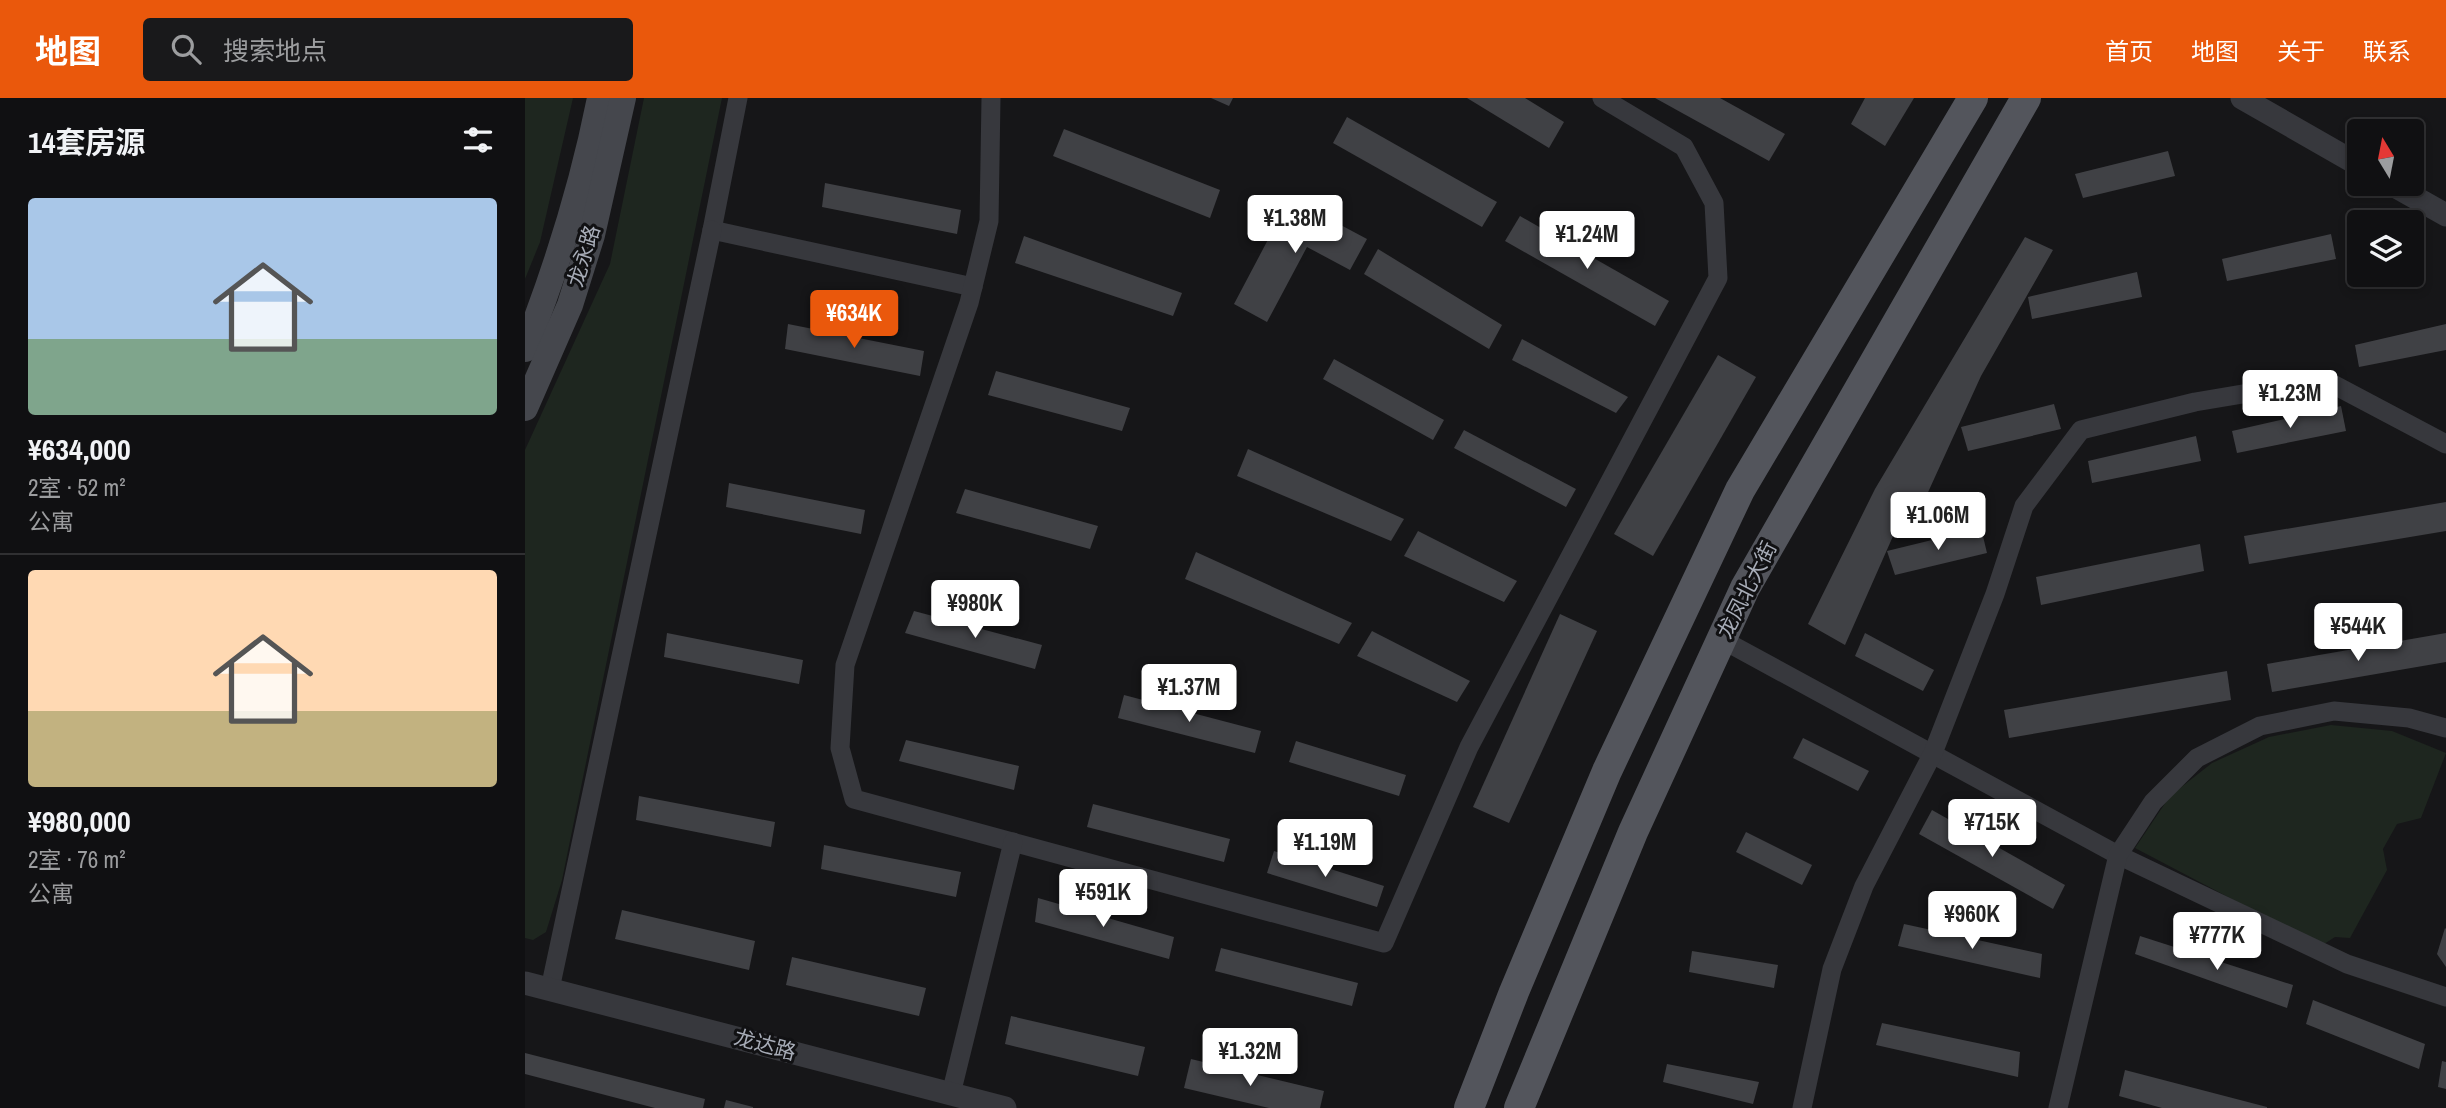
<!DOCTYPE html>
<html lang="zh">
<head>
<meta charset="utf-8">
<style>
  :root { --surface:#101012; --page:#19191b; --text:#f1f3f6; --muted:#9c9d9f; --line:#303032; --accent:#ea580c }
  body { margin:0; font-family:"Archivo Narrow","Noto Sans SC",sans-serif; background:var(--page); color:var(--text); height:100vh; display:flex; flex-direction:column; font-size:26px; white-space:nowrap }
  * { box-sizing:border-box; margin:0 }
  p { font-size:23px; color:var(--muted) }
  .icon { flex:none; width:38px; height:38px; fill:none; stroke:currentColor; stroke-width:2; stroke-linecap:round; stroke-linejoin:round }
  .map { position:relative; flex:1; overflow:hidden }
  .side { display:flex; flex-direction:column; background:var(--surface); width:525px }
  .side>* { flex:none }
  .needle { width:46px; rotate:350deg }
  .controls { position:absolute; left:1822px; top:21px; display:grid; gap:14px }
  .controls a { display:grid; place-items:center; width:77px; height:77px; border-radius:7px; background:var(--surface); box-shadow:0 4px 10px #0003,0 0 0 2px var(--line); font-size:35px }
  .price { position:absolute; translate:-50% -60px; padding:0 16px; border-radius:7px; background:#fff; color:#222; font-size:23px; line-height:46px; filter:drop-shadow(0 2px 4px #0008) }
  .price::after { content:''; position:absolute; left:50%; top:42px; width:21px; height:16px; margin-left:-10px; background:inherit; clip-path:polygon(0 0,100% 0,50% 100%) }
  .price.selected { background:var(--accent); color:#fff }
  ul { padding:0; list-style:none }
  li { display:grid; align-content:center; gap:14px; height:371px; padding:0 28px }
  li+li { border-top:2px solid var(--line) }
  li span { display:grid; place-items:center; height:217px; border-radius:7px; color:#555 }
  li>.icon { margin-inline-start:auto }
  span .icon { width:126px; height:126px; fill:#fffc; stroke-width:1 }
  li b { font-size:30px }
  h2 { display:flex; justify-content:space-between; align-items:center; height:84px; padding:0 28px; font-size:30px }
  header { display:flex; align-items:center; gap:42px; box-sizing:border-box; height:98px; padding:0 35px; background:var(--accent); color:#fff }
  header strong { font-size:33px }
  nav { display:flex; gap:38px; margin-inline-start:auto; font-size:24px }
  .search { width:490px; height:63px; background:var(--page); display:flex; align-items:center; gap:18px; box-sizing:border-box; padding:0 24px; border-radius:7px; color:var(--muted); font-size:26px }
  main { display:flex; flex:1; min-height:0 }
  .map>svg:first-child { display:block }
</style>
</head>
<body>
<header>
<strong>地图</strong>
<div class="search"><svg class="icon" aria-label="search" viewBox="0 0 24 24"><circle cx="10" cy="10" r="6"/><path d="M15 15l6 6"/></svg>搜索地点</div>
<nav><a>首页</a><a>地图</a><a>关于</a><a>联系</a></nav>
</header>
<main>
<section class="side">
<h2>14套房源<svg class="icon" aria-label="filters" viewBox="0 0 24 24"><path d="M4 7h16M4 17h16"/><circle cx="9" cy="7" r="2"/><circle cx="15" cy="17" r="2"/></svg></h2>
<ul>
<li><span style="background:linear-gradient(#a9c7e8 65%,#7fa58c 0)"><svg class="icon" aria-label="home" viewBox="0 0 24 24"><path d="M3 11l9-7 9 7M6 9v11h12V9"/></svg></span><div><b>¥634,000</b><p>2室 · 52 m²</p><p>公寓</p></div></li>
<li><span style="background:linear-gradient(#ffd9b3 65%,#c2b280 0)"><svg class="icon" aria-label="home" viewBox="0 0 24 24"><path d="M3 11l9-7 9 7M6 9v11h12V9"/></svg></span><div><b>¥980,000</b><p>2室 · 76 m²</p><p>公寓</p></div></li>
</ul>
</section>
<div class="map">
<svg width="1921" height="1010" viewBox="0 0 1921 1010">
  <rect width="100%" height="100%" fill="#161618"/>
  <g fill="#1e261f">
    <polygon points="0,0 48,0 15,144 0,181"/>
    <polygon points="119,0 197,0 37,782 21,834 8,842 0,840 0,352 85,166"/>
    <polygon points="1806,627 1867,633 1921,655 1896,720 1872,726 1858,751 1862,772 1825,840 1810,839 1796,848 1610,750 1645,698 1687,665 1744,639"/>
  </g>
  <g fill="#404145">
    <polygon points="686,0 708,0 704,8"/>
    <polygon points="942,0 1000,0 1039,24 1024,50"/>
    <polygon points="1130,0 1195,0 1260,36 1244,63"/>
    <polygon points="1340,0 1389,0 1360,48 1326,26"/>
    <polygon points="822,19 972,104 957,129 808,45"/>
    <polygon points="539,31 695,92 685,120 528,58"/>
    <polygon points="1643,53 1650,78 1558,100 1550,76"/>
    <polygon points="300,85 436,112 432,136 297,109"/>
    <polygon points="765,100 842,141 825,172 782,149 742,224 709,206"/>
    <polygon points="995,118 1144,203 1130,228 980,143"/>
    <polygon points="1806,136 1811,161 1702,183 1697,161"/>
    <polygon points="499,138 657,195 648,218 490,165"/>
    <polygon points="1500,139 1528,152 1456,278 1389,425 1376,420 1320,547 1283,526 1350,391"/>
    <polygon points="853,151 977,227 964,251 839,176"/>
    <polygon points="1612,174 1617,199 1507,221 1503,199"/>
    <polygon points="263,226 399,253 395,278 260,251"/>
    <polygon points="1921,226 1921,252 1834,269 1830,247"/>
    <polygon points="997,241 1103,299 1091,315 987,262"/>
    <polygon points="1193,257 1231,279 1128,458 1089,436"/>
    <polygon points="809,261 919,322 908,342 798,281"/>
    <polygon points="471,273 605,310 597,333 463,297"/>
    <polygon points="1529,306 1536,331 1443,353 1436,329"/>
    <polygon points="1816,308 1821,333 1712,355 1707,333"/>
    <polygon points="939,332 1051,391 1041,409 929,350"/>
    <polygon points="1671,338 1676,363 1567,385 1563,363"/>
    <polygon points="723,351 879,421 866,443 712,378"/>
    <polygon points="204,385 340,412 336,436 201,409"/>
    <polygon points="440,391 573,428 565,451 431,415"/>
    <polygon points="1921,404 1921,433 1724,466 1719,438"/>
    <polygon points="1456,430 1462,455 1370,477 1362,453"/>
    <polygon points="893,433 992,483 979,504 879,458"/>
    <polygon points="1675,446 1679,473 1516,507 1511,479"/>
    <polygon points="671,454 827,525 814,546 660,481"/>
    <polygon points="389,513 517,547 510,571 380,535"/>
    <polygon points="1035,516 1072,533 984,725 948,709"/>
    <polygon points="847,533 945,583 932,604 832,558"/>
    <polygon points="142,535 278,562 274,586 139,559"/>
    <polygon points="1340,535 1409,572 1398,593 1330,558"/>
    <polygon points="1921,535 1921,564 1747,594 1742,566"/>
    <polygon points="1702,573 1706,602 1484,640 1479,612"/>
    <polygon points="599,597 736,633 730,655 593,620"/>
    <polygon points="1278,640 1344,673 1333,693 1268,660"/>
    <polygon points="381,642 494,668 489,692 374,663"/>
    <polygon points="771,643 881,677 874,698 764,664"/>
    <polygon points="114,698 250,724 246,749 111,722"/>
    <polygon points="568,706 705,741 699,764 562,729"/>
    <polygon points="1407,712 1540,787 1528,811 1394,736"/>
    <polygon points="1221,734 1287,767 1277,787 1211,754"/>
    <polygon points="299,747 436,774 431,799 296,771"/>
    <polygon points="749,753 859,788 852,809 742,775"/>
    <polygon points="513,800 649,839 644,861 510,824"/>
    <polygon points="97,812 230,843 224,872 90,841"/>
    <polygon points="1379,826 1517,856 1515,880 1373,848"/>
    <polygon points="1920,830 1921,831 1921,869 1912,856"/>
    <polygon points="1615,838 1768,887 1762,910 1610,856"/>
    <polygon points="696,850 833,885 827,908 690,873"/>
    <polygon points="1167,853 1253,867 1249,890 1164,874"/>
    <polygon points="267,859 401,890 394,918 261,887"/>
    <polygon points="1788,902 1900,946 1894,971 1781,926"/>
    <polygon points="486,918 620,949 613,978 480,946"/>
    <polygon points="1357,925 1495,954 1493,979 1351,947"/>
    <polygon points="0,955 180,1001 178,1010 130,1010 0,976"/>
    <polygon points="666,961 799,993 795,1010 744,1010 659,990"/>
    <polygon points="1917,963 1921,964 1921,991 1913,989"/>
    <polygon points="1142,966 1234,984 1228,1006 1138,984"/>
    <polygon points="1600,972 1742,1009 1742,1010 1637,1010 1594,998"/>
    <polygon points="201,1002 228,1009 228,1010 199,1010"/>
  </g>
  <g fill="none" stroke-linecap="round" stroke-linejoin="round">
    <g stroke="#37383d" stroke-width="19">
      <polyline points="213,0 187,132 448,189"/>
      <polyline points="466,0 464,123 444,205 320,567 315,650 329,701 859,845 944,649 1193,180 1189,105 1159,49 1077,0"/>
      <polyline points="1196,541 1593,757 1822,866 1921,899"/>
      <polyline points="25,891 187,132"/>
      <polyline points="426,996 488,744"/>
      <polyline points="1277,1010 1307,871 1339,788 1408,655 1470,496 1499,408 1556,332 1670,304 1800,282 1921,346"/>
      <polyline points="1533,1010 1593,757 1628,704 1672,660 1735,628 1809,613 1884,620 1921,630"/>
    </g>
    <g stroke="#37383d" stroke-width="23">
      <polyline points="1717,0 1834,67"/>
      <polyline points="1866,86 1921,117"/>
      <polyline points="0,885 480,1010"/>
    </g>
    <g stroke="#45474d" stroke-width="26">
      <path d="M0,251C32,169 58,86 75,0"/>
      <polyline points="0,310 45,207 67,137 98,0"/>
    </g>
    <g stroke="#53555c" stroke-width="30">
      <polyline points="944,1010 989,894 1082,673 1215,392 1448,0"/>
      <polyline points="994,1010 1108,734 1220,490 1501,0"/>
    </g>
  </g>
  <g text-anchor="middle" stroke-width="6" stroke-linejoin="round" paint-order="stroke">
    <g font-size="21" fill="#a8adb8" stroke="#111113">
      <text transform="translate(59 158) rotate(-73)" y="7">龙永路</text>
      <text transform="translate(1222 492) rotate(-63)" y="7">龙凤北大街</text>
      <text transform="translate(240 947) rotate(15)" y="7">龙达路</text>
    </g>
  </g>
</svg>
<div class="controls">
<a><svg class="needle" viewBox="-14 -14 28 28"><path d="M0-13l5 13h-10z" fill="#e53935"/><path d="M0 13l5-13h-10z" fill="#9c9d9f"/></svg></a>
<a><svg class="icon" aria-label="layers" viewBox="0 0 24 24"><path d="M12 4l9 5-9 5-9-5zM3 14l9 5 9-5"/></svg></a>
</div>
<b class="price" style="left:770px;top:157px">¥1.38M</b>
<b class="price" style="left:1062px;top:173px">¥1.24M</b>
<b class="price selected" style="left:329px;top:252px">¥634K</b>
<b class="price" style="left:1765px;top:332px">¥1.23M</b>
<b class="price" style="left:1413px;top:454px">¥1.06M</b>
<b class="price" style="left:450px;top:542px">¥980K</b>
<b class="price" style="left:1833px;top:565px">¥544K</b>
<b class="price" style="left:664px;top:626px">¥1.37M</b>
<b class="price" style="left:1467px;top:761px">¥715K</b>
<b class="price" style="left:800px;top:781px">¥1.19M</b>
<b class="price" style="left:578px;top:831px">¥591K</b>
<b class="price" style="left:1447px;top:853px">¥960K</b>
<b class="price" style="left:1692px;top:874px">¥777K</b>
<b class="price" style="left:725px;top:990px">¥1.32M</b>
</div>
</main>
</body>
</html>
